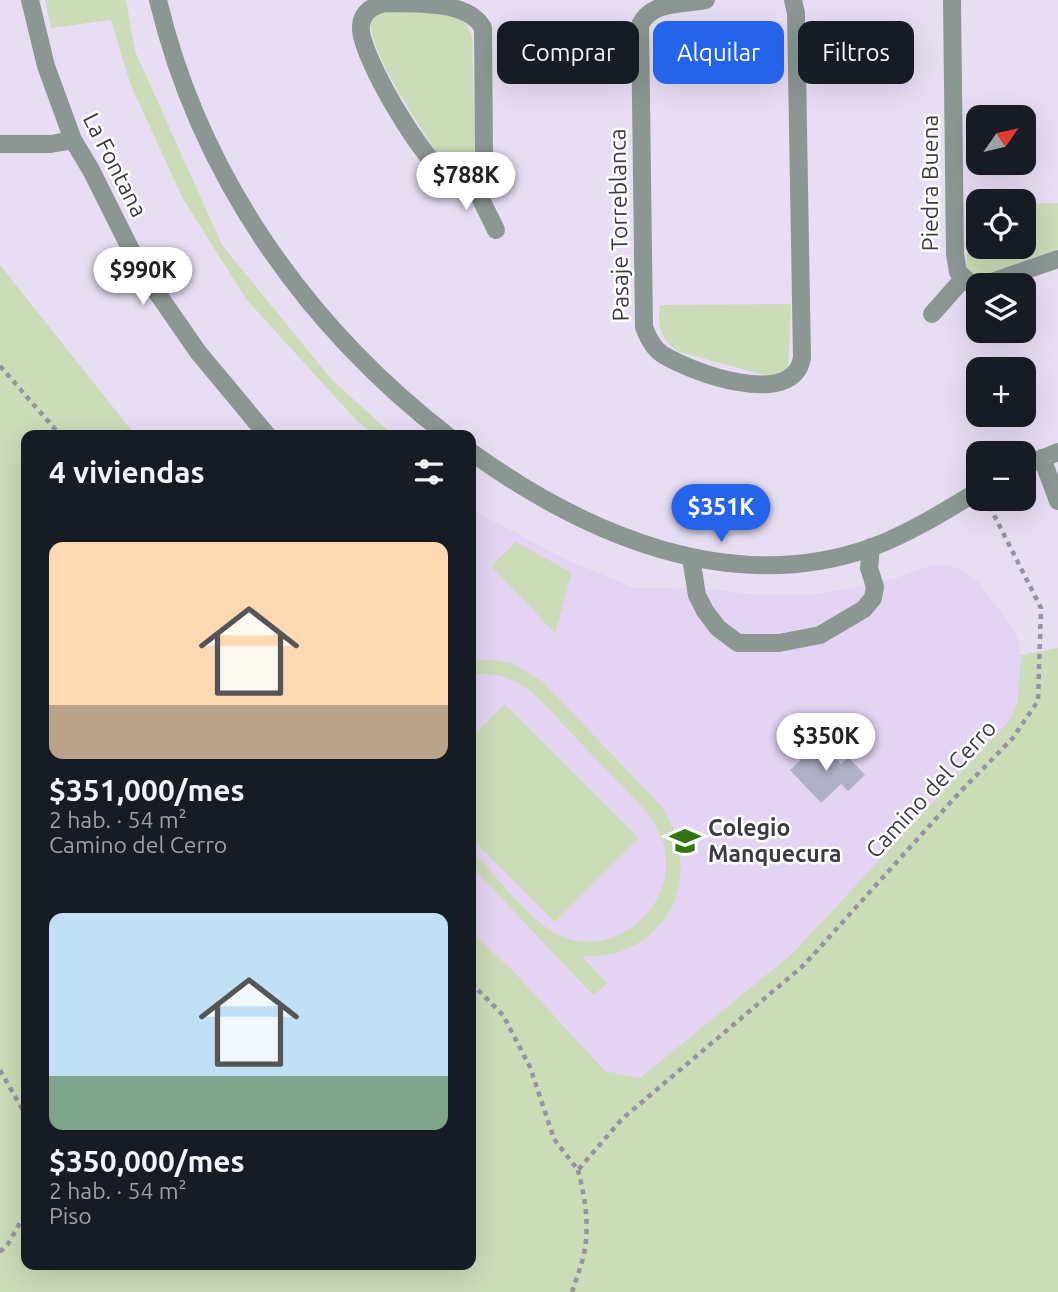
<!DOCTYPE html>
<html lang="es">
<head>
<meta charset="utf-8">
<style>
  :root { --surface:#171b24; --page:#20242c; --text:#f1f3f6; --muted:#9ea1a6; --accent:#2563eb }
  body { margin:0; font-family:Ubuntu,sans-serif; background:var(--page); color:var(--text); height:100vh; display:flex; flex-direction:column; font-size:26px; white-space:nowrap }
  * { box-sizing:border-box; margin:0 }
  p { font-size:23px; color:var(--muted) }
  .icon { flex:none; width:38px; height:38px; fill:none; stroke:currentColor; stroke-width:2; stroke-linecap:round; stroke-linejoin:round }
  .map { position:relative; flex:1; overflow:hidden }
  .panel { position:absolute; left:21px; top:430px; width:455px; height:840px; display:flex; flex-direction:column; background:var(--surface); border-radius:14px; box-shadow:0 7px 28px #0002 }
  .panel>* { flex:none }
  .banner { position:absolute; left:497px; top:21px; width:455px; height:63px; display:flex; gap:14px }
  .needle { width:46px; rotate:56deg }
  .controls { position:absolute; left:966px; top:105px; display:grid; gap:14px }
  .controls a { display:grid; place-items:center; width:70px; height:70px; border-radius:14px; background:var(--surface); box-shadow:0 7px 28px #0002; font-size:35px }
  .price { position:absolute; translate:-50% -60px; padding:0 16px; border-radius:24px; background:#fff; color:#222; font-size:23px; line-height:46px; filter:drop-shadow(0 2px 4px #0008) }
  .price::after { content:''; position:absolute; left:50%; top:42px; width:21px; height:16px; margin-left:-10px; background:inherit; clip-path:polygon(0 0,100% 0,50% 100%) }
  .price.current { background:var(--accent); color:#fff }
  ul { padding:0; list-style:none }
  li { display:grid; align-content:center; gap:14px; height:371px; padding:0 28px }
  li span { display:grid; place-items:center; height:217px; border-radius:14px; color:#555 }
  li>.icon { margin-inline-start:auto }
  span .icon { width:126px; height:126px; fill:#fffc; stroke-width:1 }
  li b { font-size:30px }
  h2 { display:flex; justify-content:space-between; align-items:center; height:84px; padding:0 28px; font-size:30px }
  .chip { padding:0 24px; border-radius:14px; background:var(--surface); box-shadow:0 7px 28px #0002; font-size:24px; line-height:63px }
  .chip.current { background:var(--accent); color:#fff }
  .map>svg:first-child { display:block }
</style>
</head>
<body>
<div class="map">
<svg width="1058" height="1292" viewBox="0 0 1058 1292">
  <rect width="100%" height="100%" fill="#e8def4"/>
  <polygon fill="#e2d4f2" points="471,509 567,560 635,588 712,589 749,594 819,594 893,579 933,565 948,565 963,570 979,583 1012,627 1019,642 1021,655 1020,689 1014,714 1006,726 792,954 640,1078 605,1071 512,970 471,932"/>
  <g fill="#ccdbb8">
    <polygon points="45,0 126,0 135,51 222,245 332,380 394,436 376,436 357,421 246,299 182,197 130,83 111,20 51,28"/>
    <path d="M388,10L458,16L468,27L472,37L475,146C470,176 457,174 438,156C417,119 372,60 370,19L376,14Z"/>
    <polygon points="1058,203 1058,249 976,278 969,274 967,266 966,206 978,205 978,247 1024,247 1024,204"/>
    <polygon points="0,265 136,436 26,436 26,1265 471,1265 471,932 512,970 605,1071 640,1078 792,954 1010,720 1018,700 1021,655 1058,648 1058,1292 0,1292"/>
    <path d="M791,304L788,371L771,377L679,352C660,339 657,327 660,305Z"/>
    <polygon points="516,542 572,573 555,633 491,566"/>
    <path d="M471,660H493L511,663L542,681L661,806C697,859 684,929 619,952C607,956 595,956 582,956L607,984L593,995L471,866V849C493,873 527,917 553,932C612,966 682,905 663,842C660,832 654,822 648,814C625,787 599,763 575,737C558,720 542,698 522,685C507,676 488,672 471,675Z"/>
    <polygon points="505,704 639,838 555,922 471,838 471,738"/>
  </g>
  <polygon fill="#b0b0c7" points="820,742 841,764 848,757 865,775 848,791 841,784 821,803 790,770"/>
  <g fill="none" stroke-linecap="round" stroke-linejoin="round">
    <g stroke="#9891a1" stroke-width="4.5" stroke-dasharray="5 5" stroke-linecap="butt">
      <polyline points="0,366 61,436"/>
      <polyline points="471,983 503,1015 530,1067 554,1139 578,1170 622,1119 804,965 959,793 1012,739 1038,701 1041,608 989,505"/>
      <polyline points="0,1070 26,1116"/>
      <polyline points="0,1252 8,1244 26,1212"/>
      <path d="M572,1292C576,1279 581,1267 584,1254C590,1225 585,1198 578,1170"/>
    </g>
    <g stroke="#8c9793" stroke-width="18">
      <polyline points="30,0 46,66 73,140 91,170 130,248 151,284 198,352 268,436"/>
      <path d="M158,0C200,176 306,326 448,436"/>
      <path d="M706,0C683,5 652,0 640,25L644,327C648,338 653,348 662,354C690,372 793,410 802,358L796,13L793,0"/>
      <polyline points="952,0 955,254 958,272 970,283 986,284 1058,259"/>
      <path d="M386,3C416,4 468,0 483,28L484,155C481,173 469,181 451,179C426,167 358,53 361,26C362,12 373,5 386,3Z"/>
      <polyline points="0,144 51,144 73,140"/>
      <polyline points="470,177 496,230"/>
      <polyline points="932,314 963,279"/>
      <path d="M471,452C585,534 729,597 870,548C908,534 944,512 978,491"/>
      <polyline points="1042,458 1058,501"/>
      <polyline points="1024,466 1058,452"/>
      <polyline points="691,558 697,595 705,611 718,628 738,643 779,643 820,635 864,609 873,598 875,587 869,568 871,547"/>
    </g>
  </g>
  <defs>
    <g id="school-bare" transform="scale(2.415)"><path d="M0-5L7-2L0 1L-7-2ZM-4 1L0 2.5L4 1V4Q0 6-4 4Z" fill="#34740f" stroke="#fff" stroke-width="2.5" paint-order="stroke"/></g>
  </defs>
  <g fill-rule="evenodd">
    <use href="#school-bare" x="685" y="841"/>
  </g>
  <g text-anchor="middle" stroke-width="5" stroke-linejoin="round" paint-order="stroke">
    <g font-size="23" fill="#3e3a43" stroke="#fff">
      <text transform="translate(115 165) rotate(63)" y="8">La Fontana</text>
      <text transform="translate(930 183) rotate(-90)" y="8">Piedra Buena</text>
      <text transform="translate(619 225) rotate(-91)" y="8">Pasaje Torreblanca</text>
      <text transform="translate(931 789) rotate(-47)" y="8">Camino del Cerro</text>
    </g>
    <g font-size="23" font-weight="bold" fill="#3e3a43" stroke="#fff" text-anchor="start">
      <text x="708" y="836">Colegio<tspan x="708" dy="26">Manquecura</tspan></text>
    </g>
  </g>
</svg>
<div class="controls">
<a><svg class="needle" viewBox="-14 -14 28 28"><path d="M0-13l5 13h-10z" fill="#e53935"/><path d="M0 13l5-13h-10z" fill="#9ea1a6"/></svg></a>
<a><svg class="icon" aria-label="locate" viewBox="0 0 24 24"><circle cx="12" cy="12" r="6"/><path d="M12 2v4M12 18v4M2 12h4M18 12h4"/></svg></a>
<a><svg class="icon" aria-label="layers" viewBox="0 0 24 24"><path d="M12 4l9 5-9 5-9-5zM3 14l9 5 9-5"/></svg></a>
<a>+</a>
<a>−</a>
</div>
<b class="price" style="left:466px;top:212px">$788K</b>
<b class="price" style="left:143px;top:307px">$990K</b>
<b class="price current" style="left:721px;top:544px">$351K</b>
<b class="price" style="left:826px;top:773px">$350K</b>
<div class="banner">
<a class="chip">Comprar</a>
<a class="chip current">Alquilar</a>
<a class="chip">Filtros</a>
</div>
<section class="panel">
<h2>4 viviendas<svg class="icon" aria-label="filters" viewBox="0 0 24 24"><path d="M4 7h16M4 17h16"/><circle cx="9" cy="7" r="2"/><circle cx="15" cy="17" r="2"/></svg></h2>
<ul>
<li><span style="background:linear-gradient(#ffd9b3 75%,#b9a48a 0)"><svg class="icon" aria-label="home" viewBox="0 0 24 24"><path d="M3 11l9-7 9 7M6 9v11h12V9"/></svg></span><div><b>$351,000/mes</b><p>2 hab. · 54 m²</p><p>Camino del Cerro</p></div></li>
<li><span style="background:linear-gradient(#bfe0f5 75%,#7fa58c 0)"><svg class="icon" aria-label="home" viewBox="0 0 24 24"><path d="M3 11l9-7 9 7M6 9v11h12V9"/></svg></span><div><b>$350,000/mes</b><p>2 hab. · 54 m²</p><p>Piso</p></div></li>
</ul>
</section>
</div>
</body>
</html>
